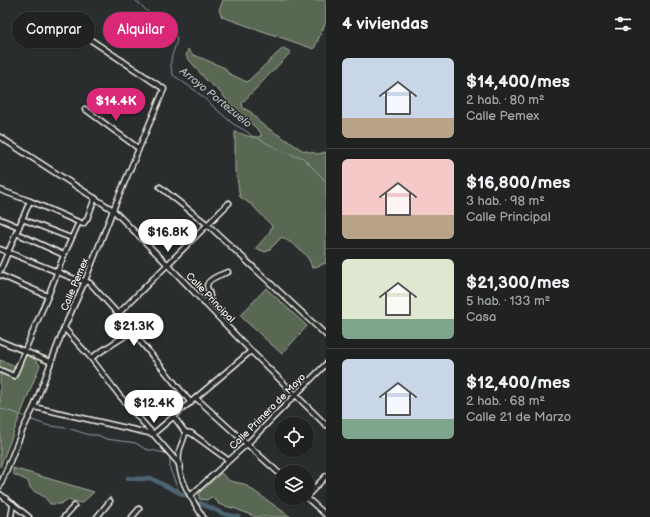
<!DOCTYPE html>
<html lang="es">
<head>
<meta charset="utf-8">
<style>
  :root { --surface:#202222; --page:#2d2f2f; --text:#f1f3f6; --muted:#a2a4a5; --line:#3d3f40; --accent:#db2777 }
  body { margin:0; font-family:"Balsamiq Sans",sans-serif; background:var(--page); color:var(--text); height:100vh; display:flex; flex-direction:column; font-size:15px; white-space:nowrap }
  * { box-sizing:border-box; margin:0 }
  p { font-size:13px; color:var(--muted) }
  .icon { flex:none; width:22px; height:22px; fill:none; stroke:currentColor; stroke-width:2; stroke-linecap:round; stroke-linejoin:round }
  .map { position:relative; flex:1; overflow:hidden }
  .details { display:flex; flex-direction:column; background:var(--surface); width:324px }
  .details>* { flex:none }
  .top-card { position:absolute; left:12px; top:12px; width:254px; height:36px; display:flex; gap:8px }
  .buttons { position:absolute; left:274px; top:417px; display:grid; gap:8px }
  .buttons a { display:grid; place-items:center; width:40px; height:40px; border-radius:50%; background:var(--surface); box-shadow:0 1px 3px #0004,0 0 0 1px var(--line); font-size:20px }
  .price { position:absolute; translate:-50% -34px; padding:0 9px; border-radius:14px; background:#fff; color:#222; font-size:13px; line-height:26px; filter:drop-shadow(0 1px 2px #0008) }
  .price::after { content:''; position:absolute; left:50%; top:24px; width:12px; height:9px; margin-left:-6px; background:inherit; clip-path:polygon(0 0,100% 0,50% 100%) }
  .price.on { background:var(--accent); color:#fff }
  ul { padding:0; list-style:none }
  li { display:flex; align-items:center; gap:12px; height:100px; padding:0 16px }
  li+li { border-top:1px solid var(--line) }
  li span { display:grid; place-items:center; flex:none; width:112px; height:80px; border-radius:6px; color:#555 }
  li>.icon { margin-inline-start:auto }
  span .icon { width:48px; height:48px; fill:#fffc; stroke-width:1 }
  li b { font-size:17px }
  h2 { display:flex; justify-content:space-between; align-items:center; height:48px; padding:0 16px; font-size:17px }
  .pill { padding:0 14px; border-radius:18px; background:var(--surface); box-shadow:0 1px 3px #0004,0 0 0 1px var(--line); font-size:14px; line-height:36px }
  .pill.on { background:var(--accent); color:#fff }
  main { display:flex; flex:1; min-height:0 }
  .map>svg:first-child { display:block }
</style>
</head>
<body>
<main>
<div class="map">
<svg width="326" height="517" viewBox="0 0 326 517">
  <rect width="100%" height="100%" fill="#2a2d2e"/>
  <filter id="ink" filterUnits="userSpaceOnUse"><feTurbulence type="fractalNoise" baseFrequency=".025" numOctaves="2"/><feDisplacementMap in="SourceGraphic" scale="8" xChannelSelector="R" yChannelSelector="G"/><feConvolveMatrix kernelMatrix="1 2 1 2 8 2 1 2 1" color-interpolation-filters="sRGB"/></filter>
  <g filter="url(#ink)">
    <g fill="#596852" stroke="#a6ac9d">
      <polygon points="223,0 326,0 326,22 314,49 222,17 219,10"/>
      <path d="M283,48L291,52L242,103L243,108L251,112L260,123L302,150L318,154L326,152V263L312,268C309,253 294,245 282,237L268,251L265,252L258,249H255L269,233L272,226L252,205L240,197C238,189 238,177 235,171V132C242,133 253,140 261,136V133L254,126L240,115L219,91L206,80L186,56L188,49L192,54L225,68L228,73L247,82Z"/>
      <polygon points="266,288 307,326 282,354 240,316"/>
      <polygon points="28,353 40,365 0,467 0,360 19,367"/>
      <path d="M13,468L94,492L82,503L67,500L60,504H50C48,501 45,498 43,496C35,491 30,492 28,481L13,474Z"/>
      <polygon points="221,473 230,481 244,484 291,517 256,517 236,509 218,504 218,502 211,497 207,500 199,499 199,493"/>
    </g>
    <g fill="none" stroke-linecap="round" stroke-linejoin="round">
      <g stroke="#909da2" stroke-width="1">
        <path d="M135,0C143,6 149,14 157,21C164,27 172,30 177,38C175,52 167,59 173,75L196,91L232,123L249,133L251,136L256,137L274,147L295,156L302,157L321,176L326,182"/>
        <polyline points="0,409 13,412 26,417"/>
        <polyline points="29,419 46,425 71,429 89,435 98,435 106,439 136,443 145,449 165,453 170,458 170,469 179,492"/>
      </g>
      <g stroke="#4e6573" stroke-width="4.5">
        <polyline points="128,478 139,479 150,478 184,495"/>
        <polyline points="200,503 224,514 238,517"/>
      </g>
      <g stroke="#f4f1e8" stroke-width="7">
        <g id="minor">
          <polyline points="85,109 138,148"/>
          <polyline points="0,137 113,210 168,265 251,351 326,425"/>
          <polyline points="160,187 208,225 326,335"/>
          <polyline points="0,190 30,201 83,224 87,219 95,198"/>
          <polyline points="0,219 19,227"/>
          <polyline points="22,219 71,238"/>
          <polyline points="16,233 64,255"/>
          <polyline points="0,249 75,279 85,281 90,283 118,314 191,403"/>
          <polyline points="0,271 30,201"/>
          <polyline points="0,275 48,296"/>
          <path d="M204,303L210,296C210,293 207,289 207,286C207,279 222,274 228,272"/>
          <polyline points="118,314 229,203"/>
          <polyline points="64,328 91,358 119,395 180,465"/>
          <polyline points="0,341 51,362"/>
          <polyline points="91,358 131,332"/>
          <polyline points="0,370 14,376 48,296 64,255 79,222"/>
          <polyline points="196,398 281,475"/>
          <polyline points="34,407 153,434 251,351"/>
          <path d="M174,417L185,432C185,439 180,445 179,453C176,476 191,498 203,517"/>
          <polyline points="185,432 191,433 228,460"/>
          <polyline points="0,486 23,429 34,407 64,328 85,281 113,210 164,89 91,40"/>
          <polyline points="0,494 29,517"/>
          <polyline points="190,496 247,444 326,364"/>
          <polyline points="307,496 326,476"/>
          <polyline points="307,498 326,515"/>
          <polyline points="11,517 13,504"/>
          <polyline points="64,517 74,506"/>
          <polyline points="97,517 110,501"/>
          <polyline points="132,517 139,509"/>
        </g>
      </g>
      <use href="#minor" stroke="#2a2d2e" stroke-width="4"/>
    </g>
  </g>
  <g text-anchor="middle" stroke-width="3" stroke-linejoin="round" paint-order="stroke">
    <g font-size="10" fill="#f4f1e8" stroke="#2a2d2e">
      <text transform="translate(74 284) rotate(-67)" y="4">Calle Pemex</text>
      <text transform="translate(211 297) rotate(46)" y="4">Calle Principal</text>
      <text transform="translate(267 411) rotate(-45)" y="4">Calle Primero de Mayo</text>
    </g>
    <g font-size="11" font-style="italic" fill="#b2b9b9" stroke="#2a2d2e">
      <text transform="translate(216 97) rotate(39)" y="4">Arroyo Portezuelo</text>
    </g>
  </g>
</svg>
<div class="buttons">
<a><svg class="icon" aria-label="locate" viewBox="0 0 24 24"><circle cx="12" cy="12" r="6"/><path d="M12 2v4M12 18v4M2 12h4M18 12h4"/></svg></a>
<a><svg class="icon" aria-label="layers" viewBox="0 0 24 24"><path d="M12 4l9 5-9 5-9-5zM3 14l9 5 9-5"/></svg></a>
</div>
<b class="price on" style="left:116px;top:122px">$14.4K</b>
<b class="price" style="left:168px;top:253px">$16.8K</b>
<b class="price" style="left:134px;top:347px">$21.3K</b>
<b class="price" style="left:154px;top:424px">$12.4K</b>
<div class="top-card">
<a class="pill">Comprar</a>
<a class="pill on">Alquilar</a>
</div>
</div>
<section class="details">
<h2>4 viviendas<svg class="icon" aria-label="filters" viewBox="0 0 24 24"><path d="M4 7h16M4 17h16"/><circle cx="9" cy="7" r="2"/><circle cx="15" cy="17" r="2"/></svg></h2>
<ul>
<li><span style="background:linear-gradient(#c9d6e8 75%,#b9a48a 0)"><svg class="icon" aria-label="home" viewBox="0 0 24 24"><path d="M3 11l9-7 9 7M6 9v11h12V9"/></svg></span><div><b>$14,400/mes</b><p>2 hab. · 80 m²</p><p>Calle Pemex</p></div></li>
<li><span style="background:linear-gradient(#f6c9c9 70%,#b9a48a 0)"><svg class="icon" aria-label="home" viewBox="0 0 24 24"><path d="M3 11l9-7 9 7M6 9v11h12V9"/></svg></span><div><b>$16,800/mes</b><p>3 hab. · 98 m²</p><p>Calle Principal</p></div></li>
<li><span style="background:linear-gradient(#dfe7d0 75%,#7fa58c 0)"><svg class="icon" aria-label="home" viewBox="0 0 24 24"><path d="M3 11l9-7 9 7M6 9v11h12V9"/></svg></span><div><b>$21,300/mes</b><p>5 hab. · 133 m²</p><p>Casa</p></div></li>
<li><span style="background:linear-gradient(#c9d6e8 75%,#7fa58c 0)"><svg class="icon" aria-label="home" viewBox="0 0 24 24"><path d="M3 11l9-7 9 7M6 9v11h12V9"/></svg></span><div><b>$12,400/mes</b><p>2 hab. · 68 m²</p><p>Calle 21 de Marzo</p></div></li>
</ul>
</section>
</main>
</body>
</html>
